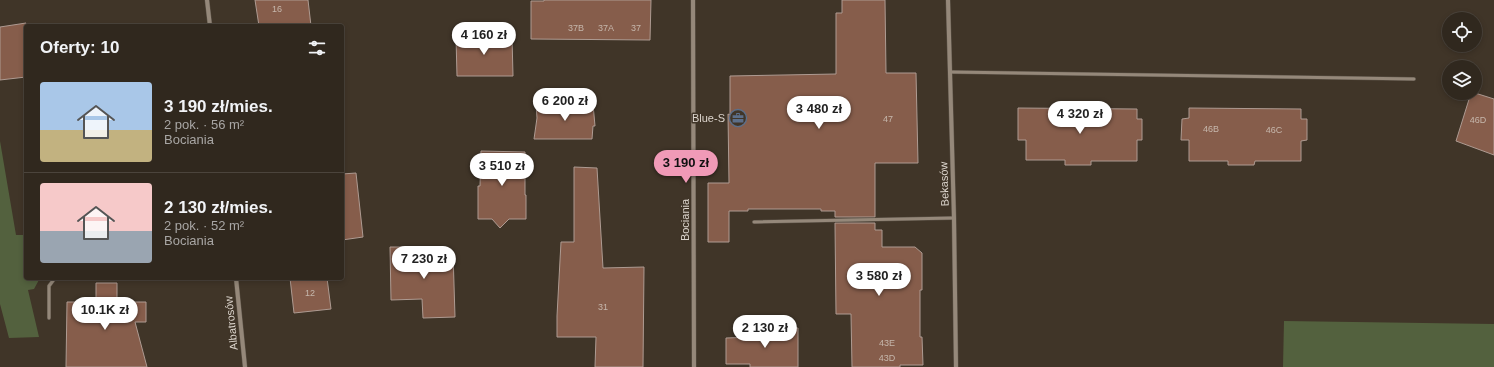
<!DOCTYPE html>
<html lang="pl">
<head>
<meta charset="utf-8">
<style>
  :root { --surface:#30281e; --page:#3c342b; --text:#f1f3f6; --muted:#a8a6a4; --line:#4b443c; --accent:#f09ab7 }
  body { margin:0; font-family:Helvetica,sans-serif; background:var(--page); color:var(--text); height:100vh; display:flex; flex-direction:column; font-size:15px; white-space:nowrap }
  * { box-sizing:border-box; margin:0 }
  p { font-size:13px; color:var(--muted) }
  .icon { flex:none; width:22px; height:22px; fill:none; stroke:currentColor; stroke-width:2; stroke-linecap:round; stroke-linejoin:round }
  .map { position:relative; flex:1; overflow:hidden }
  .details { position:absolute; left:24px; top:24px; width:320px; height:256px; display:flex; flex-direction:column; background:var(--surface); border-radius:4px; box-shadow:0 2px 6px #0003,0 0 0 1px var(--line) }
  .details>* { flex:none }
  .controls { position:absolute; left:1442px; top:12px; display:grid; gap:8px }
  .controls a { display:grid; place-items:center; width:40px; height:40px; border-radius:50%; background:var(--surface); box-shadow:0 2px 6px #0003,0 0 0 1px var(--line); font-size:20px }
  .price { position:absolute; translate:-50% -34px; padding:0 9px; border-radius:14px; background:#fff; color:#222; font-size:13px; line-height:26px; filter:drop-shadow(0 1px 2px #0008) }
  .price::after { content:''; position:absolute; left:50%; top:24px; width:12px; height:9px; margin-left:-6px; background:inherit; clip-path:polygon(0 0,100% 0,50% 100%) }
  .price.on { background:var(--accent); color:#111 }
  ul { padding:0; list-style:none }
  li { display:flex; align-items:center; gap:12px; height:100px; padding:0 16px }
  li+li { border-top:1px solid var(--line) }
  li span { display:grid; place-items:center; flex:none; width:112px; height:80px; border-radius:4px; color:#555 }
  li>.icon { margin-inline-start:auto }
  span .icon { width:48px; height:48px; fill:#fffc; stroke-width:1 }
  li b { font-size:17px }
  h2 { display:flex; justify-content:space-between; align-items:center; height:48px; padding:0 16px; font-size:17px }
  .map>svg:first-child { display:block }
</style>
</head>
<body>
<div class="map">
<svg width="1494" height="367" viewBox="0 0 1494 367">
  <rect width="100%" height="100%" fill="#403528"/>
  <g fill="#53613e">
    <polygon points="0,141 16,235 26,235 26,278 40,278 34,289 28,290 39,337 9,338 0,304"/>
    <polygon points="1284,321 1494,324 1494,367 1283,367"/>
  </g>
  <g fill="#865d4b" stroke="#ae9b92">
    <polygon points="255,0 308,0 311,26 259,26"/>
    <polygon points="544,0 651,0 650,40 531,39 531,1 544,1"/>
    <polygon points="842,0 885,0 886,73 916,73 918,163 875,163 875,217 835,217 835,211 821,211 821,209 748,209 748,211 729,211 729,242 708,242 708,183 729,183 728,114 730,115 730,76 836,74 836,13 842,13"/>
    <polygon points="26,23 26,77 0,80 0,27"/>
    <polygon points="456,37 512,37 513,76 457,76"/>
    <polygon points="1471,93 1475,93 1494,99 1494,155 1456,141"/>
    <polygon points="536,104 593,104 595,126 593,126 592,139 534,139 537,118"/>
    <polygon points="1018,108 1137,109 1137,119 1142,119 1142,140 1137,140 1137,161 1091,161 1091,165 1065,165 1065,160 1026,160 1026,140 1018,140"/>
    <polygon points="1189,108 1301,109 1301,119 1307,119 1307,140 1301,141 1301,161 1255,161 1254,165 1228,165 1228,161 1189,161 1189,140 1181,140 1182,119 1189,118"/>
    <polygon points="481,151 525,152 525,195 526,195 526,219 509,219 500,228 492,219 478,219 478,186 480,186"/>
    <polygon points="574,167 597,168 603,268 644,267 643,367 595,367 596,337 557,337 557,316 561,242 574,242"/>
    <polygon points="356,173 363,237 342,240 342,174"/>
    <polygon points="835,223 875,223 875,230 882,230 882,247 915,247 922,253 922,290 920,290 920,337 922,337 923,365 900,365 900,367 852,367 851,314 836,314"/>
    <polygon points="390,247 415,247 415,253 453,252 455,317 423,318 422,299 391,300"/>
    <polygon points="290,278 327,278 331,309 294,313"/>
    <polygon points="96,283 117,283 117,302 146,302 146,322 135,322 147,367 66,367 67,302 96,302"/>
    <polygon points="798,328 798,367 750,367 750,364 726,364 726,338 755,337 755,329"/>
  </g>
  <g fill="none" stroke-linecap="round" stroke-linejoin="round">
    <g stroke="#5d5449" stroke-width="4">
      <g id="service">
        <polyline points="950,72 1414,79"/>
        <polyline points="754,222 954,218"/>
        <polyline points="49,318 49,286 55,278"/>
      </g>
    </g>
    <g stroke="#5d5449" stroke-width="5">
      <g id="minor">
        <polyline points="207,0 210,26"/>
        <polyline points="693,0 694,367"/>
        <polyline points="948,0 954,218 956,367"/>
        <polyline points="236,278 245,367"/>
      </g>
    </g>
    <use href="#service" stroke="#95887a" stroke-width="3"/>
    <use href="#minor" stroke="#95887a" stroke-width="4"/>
  </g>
  <defs>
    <g id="office-ring" transform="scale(0.9)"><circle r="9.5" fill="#403528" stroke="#5c6f8a" stroke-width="1.5"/><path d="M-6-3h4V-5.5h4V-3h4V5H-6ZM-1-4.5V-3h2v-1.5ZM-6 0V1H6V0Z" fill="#5c6f8a"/></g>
  </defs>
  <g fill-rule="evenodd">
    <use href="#office-ring" x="738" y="118"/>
  </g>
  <g text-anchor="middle" stroke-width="3" stroke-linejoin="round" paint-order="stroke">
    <g font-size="9" fill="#c6b7ac">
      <text x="277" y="12">16</text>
      <text x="576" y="31">37B</text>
      <text x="606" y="31">37A</text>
      <text x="636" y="31">37</text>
      <text x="888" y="122">47</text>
      <text x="1478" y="123">46D</text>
      <text x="1211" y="132">46B</text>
      <text x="1274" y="133">46C</text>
      <text x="310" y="296">12</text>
      <text x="603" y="310">31</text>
      <text x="887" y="346">43E</text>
      <text x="887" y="361">43D</text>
    </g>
    <g font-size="11" fill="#dcd5cd" stroke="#403528" text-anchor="end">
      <text x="725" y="122">Blue-S</text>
    </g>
    <g font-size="11" fill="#dcd5cd" stroke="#403528">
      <text transform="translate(944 184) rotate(-92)" y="4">Bekasów</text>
      <text transform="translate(685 220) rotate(-90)" y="4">Bociania</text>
      <text transform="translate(231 323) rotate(-96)" y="4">Albatrosów</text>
    </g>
  </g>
</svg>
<div class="controls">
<a><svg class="icon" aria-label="locate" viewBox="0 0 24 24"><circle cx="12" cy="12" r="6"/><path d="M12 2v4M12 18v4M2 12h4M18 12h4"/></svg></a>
<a><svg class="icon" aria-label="layers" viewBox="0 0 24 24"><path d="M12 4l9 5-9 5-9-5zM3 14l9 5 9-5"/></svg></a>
</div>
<b class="price" style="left:484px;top:56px">4 160 zł</b>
<b class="price" style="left:565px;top:122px">6 200 zł</b>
<b class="price" style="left:819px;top:130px">3 480 zł</b>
<b class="price" style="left:1080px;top:135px">4 320 zł</b>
<b class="price on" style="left:686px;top:184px">3 190 zł</b>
<b class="price" style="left:502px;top:187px">3 510 zł</b>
<b class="price" style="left:424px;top:280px">7 230 zł</b>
<b class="price" style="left:879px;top:297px">3 580 zł</b>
<b class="price" style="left:105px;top:331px">10.1K zł</b>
<b class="price" style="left:765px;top:349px">2 130 zł</b>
<section class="details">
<h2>Oferty: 10<svg class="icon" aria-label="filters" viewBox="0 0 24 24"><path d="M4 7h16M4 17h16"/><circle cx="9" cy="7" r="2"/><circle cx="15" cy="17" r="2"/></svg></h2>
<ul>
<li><span style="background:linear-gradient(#a9c7e8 60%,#c2b280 0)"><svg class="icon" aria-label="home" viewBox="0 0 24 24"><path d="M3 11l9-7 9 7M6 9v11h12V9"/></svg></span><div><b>3 190 zł/mies.</b><p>2 pok. · 56 m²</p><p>Bociania</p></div></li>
<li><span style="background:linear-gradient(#f6c9c9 60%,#9aa5b1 0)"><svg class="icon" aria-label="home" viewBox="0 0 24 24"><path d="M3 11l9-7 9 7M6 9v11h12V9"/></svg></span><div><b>2 130 zł/mies.</b><p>2 pok. · 52 m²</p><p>Bociania</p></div></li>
</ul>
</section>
</div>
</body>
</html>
